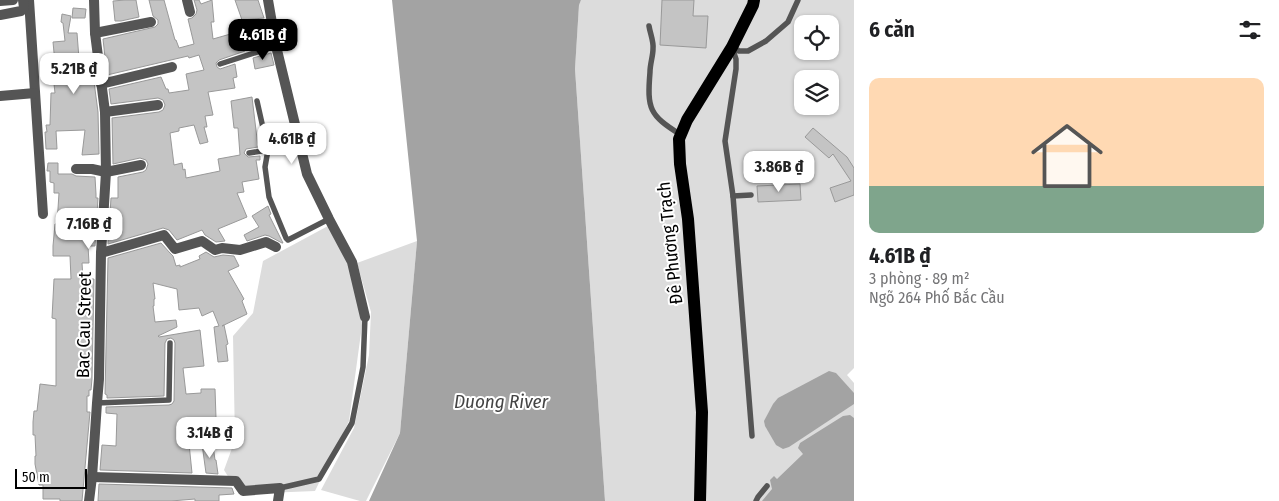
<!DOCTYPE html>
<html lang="vi">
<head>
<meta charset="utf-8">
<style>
  :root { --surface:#fff; --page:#f2f2f2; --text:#202124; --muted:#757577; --line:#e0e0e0; --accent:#000 }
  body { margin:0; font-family:"Fira Sans Condensed",sans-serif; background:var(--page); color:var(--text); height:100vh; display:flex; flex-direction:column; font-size:19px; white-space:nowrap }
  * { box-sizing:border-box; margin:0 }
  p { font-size:16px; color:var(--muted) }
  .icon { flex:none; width:28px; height:28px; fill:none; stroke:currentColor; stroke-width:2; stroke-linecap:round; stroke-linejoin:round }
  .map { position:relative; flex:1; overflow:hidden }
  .sheet { display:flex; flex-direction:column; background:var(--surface); width:425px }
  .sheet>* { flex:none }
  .fabs { position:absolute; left:794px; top:15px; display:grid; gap:10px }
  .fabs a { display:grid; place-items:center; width:45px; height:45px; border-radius:10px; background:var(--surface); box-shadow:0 1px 4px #0004; font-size:25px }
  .scale { position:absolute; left:15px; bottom:12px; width:72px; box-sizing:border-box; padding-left:5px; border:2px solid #000; border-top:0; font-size:14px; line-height:18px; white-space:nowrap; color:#000; -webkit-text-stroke:4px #fff; paint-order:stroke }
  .price { position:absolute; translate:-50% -42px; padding:0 11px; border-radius:10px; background:#fff; color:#222; font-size:16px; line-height:32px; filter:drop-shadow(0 1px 2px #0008) }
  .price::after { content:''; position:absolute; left:50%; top:30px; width:15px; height:11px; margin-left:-8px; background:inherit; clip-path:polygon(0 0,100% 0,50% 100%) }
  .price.current { background:var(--accent); color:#fff }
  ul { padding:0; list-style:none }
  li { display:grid; align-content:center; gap:10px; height:265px; padding:0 15px }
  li+li { border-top:1px solid var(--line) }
  li span { display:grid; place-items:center; height:155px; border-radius:10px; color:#555 }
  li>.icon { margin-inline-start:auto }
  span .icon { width:90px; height:90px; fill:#fffc; stroke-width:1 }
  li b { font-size:21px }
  h2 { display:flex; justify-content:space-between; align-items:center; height:60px; padding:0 15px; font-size:21px }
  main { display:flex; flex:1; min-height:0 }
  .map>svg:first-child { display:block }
</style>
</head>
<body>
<main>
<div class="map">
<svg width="854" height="501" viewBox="0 0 854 501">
  <rect width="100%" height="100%" fill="#fff"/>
  <g fill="#dcdcdc" fill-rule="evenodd">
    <path d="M581,0H854V368L847,375L854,383V501H605L575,69L579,4ZM802,24H830V51H802ZM802,79H830V106H802Z"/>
    <polygon points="328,226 349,262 363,318 349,421 315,491 239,494 224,470 235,440 233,336 253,313 263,261"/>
    <polygon points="417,241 400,433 366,501 360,501 321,490 354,428 369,355 371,312 357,263"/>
  </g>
  <g fill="#a3a3a3">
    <polygon points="392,0 581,0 579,5 575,69 605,501 369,501 400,433 417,241"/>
    <polygon points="829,371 836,373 854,393 854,404 789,447 783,449 776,445 765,426 764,421 773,404 778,398"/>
    <polygon points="850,415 854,418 854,501 762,501 772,489 770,480 774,476 777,479 803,454 798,448 800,443 843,416"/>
  </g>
  <g fill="#c4c4c4" stroke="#999">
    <polygon points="125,0 136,0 139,17 121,21 115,21 113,1"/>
    <polygon points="149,0 164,0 175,40 176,40 179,48 194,44 188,19 192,18 196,14 197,10 194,0 199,0 201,4 212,0 214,22 211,22 213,39 248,29 252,40 242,43 245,51 219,60 216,63 217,67 220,69 235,64 237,77 233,78 235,88 208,92 213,115 205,116 207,127 204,127 208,142 200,144 194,125 179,128 179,131 170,133 174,165 182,163 183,170 185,169 186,178 220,171 218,159 240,155 238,128 234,128 231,101 252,97 258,147 246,149 244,153 248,157 260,156 260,160 256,160 259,179 242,182 244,192 237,193 247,217 218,229 225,241 216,242 205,235 202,230 177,240 169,230 163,228 108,244 111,198 118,198 118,177 143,172 146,170 148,164 146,160 140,158 113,164 112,118 159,112 163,110 165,105 163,100 158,98 111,104 109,89 161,77 166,89 168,89 169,93 189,90 186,74 204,70 199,55 189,58 188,56 107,75 103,39 155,27 158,24 158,20 153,16"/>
    <polygon points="235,0 258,0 264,18 242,20"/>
    <polygon points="662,0 694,0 693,16 708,16 706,48 660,45"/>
    <polygon points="73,8 86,9 85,18 72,18"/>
    <polygon points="62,14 71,16 68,33 77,33 79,59 91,59 98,112 99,154 82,155 85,130 56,131 57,149 46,149 45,132 47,132 46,125 50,125 51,93 55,93 54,84 61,84 62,62 55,63 53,42 65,41 63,23 61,22"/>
    <polygon points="271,53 274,65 255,69 253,58"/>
    <polygon points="813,128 847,157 854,168 854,195 835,202 830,188 851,181 833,154 829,158 805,137"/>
    <polygon points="48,163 58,163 58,174 72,174 76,176 95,177 96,194 96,198 98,198 95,246 88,246 89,263 82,263 83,279 94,279 92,379 91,390 89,390 89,396 87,396 87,412 90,412 82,501 60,501 60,499 43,499 43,485 39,485 35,464 35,456 36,456 35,435 33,435 33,422 34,411 37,411 40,384 56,386 56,319 52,318 54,279 71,279 70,256 53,256 53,246 55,224 57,224 59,193 54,193 54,183 50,182 50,171 47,171"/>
    <polygon points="800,184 801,200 758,202 757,186"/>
    <polygon points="268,206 271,214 269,215 283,243 282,243 269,236 265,235 247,241 244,235 259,227 252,216"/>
    <polygon points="161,243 170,253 173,256 176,266 180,265 180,267 200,259 199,256 206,252 214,257 223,255 234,256 239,266 228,271 244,299 242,301 247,314 222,326 224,325 228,344 226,345 228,361 218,362 214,327 219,326 213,311 202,316 199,308 179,310 177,289 153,283 155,299 154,299 154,306 153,306 155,322 176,320 177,327 158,336 159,337 200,330 204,366 183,368 186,394 201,393 201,389 215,389 216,418 230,418 230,437 217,438 217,427 200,427 199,422 187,424 192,473 100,470 102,445 116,446 117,414 106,413 106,407 169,405 172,404 174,401 175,343 174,340 171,338 167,339 165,343 164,396 107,398 107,395 105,394 108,258"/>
    <polygon points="202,444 213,445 215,460 216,460 218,474 206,473"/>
    <polygon points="99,484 232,488 234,494 219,495 219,501 195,501 195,499 171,501 98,501"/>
  </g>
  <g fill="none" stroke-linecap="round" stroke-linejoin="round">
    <g stroke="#dbdbdb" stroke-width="14">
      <polyline id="primary" points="700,501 702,412 688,219 680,164 679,139 687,120 732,47 753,5 754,0"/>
    </g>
    <g stroke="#555" stroke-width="5.5">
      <path d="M649,26C650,33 654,42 653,49C653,56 650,64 650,72C647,109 649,115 681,135"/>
      <polyline points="220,64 276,46"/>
      <polyline points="299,142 268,150 265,167 269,197 286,238 288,240 329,219"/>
      <polyline points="249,153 268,150 257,101"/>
      <polyline points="733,196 751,195"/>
      <polyline points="97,403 169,400 170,343"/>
      <polyline points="752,436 733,196 725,141 736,69 736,59 732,47 739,51 748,51 766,41 788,22 798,0"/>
      <polyline points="280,488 319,479 352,423 363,367 365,317"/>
      <polyline points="756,501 758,497 767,486"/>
    </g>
    <g stroke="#555" stroke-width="10">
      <polyline points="29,0 43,214"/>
      <polyline points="187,0 190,12"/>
      <polyline points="268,0 276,46 307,174 329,219 352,262 365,317"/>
      <polyline points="0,1 13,0"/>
      <polyline points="0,15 21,11 24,8 23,0"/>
      <polyline points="95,33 151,22"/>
      <polyline points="101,84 172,67"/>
      <polyline points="0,96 35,93"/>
      <polyline points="105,112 158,105"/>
      <polyline points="76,169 92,169 106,172 141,165"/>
      <polyline points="101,253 164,235 175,249 202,241 215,250 222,248 240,250 266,242 276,247"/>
      <polyline points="92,477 236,481 243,491 280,488 278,501"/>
      <polyline points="89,501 92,477 97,403 99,379 101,253 106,172 105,112 95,33 94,0"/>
    </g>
    <use href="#primary" stroke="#000" stroke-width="12"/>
  </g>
  <g text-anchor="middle" stroke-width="4" stroke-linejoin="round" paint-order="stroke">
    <g font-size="18" fill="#000" stroke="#fff">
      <text transform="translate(670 243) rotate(-96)" y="6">Đê Phương Trạch</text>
      <text transform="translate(84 325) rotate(-89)" y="6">Bac Cau Street</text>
    </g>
    <g font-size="19" font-style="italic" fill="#444" stroke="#fff">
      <text x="501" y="408">Duong River</text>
    </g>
  </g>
</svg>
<div class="fabs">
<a><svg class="icon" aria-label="locate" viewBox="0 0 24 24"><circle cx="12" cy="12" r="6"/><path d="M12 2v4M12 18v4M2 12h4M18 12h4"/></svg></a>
<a><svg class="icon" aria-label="layers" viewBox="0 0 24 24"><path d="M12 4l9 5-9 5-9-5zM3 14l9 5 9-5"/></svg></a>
</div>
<div class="scale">50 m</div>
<b class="price current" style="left:263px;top:61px">4.61B ₫</b>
<b class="price" style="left:74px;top:95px">5.21B ₫</b>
<b class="price" style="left:292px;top:165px">4.61B ₫</b>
<b class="price" style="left:779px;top:193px">3.86B ₫</b>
<b class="price" style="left:89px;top:250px">7.16B ₫</b>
<b class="price" style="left:210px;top:459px">3.14B ₫</b>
</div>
<section class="sheet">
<h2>6 căn<svg class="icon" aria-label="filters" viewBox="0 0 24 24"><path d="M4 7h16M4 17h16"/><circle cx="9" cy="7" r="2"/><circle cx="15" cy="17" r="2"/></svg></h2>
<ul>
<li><span style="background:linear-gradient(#ffd9b3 70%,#7fa58c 0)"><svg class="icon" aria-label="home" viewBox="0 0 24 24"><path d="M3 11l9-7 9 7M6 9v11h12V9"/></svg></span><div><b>4.61B ₫</b><p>3 phòng · 89 m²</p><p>Ngõ 264 Phố Bắc Cầu</p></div></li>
</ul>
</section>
</main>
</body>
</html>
